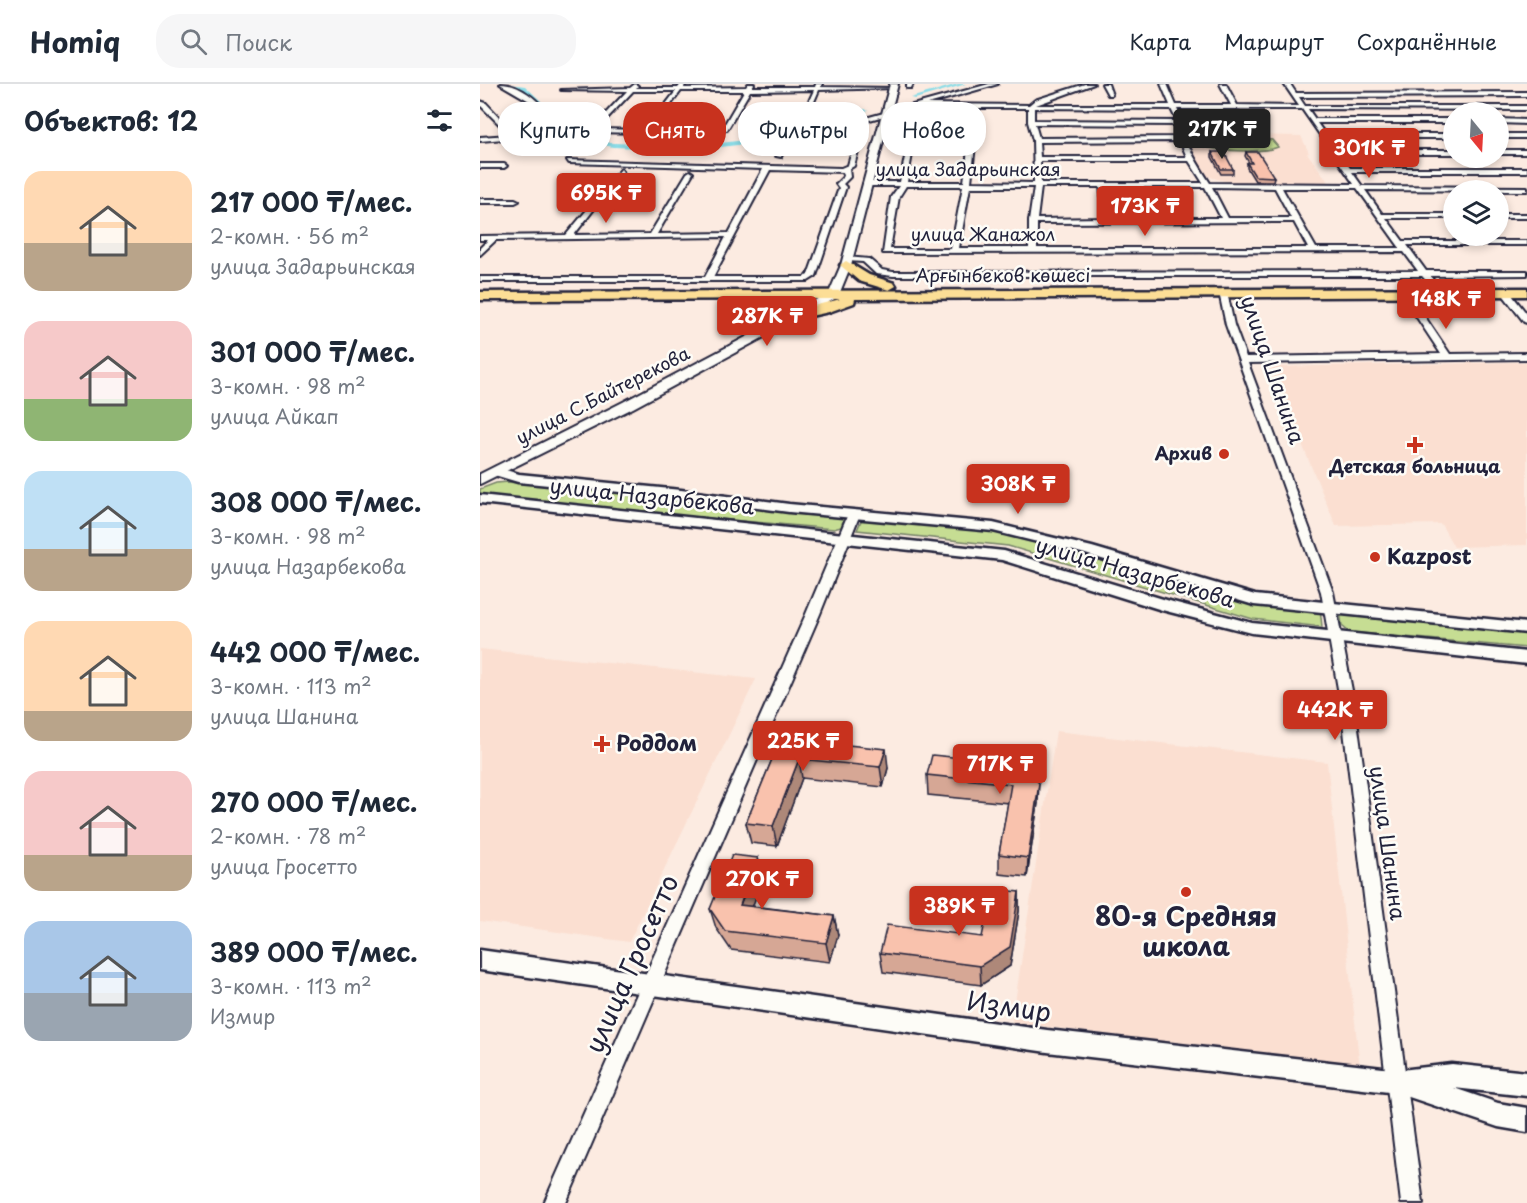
<!DOCTYPE html>
<html lang="ru">
<head>
<meta charset="utf-8">
<style>
  :root { --surface:#fff; --page:#f6f6f7; --text:#1f2937; --muted:#747a83; --line:#e0e1e3; --accent:#c8321e }
  body { margin:0; font-family:"Playpen Sans",sans-serif; background:var(--page); color:var(--text); height:100vh; display:flex; flex-direction:column; font-size:22px; white-space:nowrap }
  * { box-sizing:border-box; margin:0 }
  p { font-size:20px; color:var(--muted) }
  .icon { flex:none; width:33px; height:33px; fill:none; stroke:currentColor; stroke-width:2; stroke-linecap:round; stroke-linejoin:round }
  .map { position:relative; flex:1; overflow:hidden }
  .details { display:flex; flex-direction:column; background:var(--surface); width:480px }
  .details>* { flex:none }
  .banner { position:absolute; left:18px; top:18px; width:570px; height:54px; display:flex; gap:12px }
  .needle { width:39px; rotate:162deg }
  .tools { position:absolute; left:963px; top:18px; display:grid; gap:12px }
  .tools a { display:grid; place-items:center; width:66px; height:66px; border-radius:50%; background:var(--surface); box-shadow:0 3px 9px #0003; font-size:30px }
  .price { position:absolute; translate:-50% -51px; padding:0 14px; border-radius:6px; background:var(--accent); color:#fff; font-size:20px; line-height:39px; filter:drop-shadow(0 2px 3px #0008) }
  .price::after { content:''; position:absolute; left:50%; top:36px; width:18px; height:14px; margin-left:-9px; background:inherit; clip-path:polygon(0 0,100% 0,50% 100%) }
  .price.current { background:#222; color:#fff }
  ul { padding:0; list-style:none }
  li { display:flex; align-items:center; gap:18px; height:150px; padding:0 24px }
  li span { display:grid; place-items:center; flex:none; width:168px; height:120px; border-radius:18px; color:#555 }
  li>.icon { margin-inline-start:auto }
  span .icon { width:72px; height:72px; fill:#fffc; stroke-width:1 }
  li b { font-size:26px }
  h2 { display:flex; justify-content:space-between; align-items:center; height:72px; padding:0 24px; font-size:26px }
  .tag { padding:0 21px; border-radius:24px; background:var(--surface); box-shadow:0 3px 9px #0003; font-size:21px; line-height:54px }
  .tag.current { background:var(--accent); color:#fff }
  header { display:flex; align-items:center; gap:36px; box-sizing:border-box; height:84px; padding:0 30px; background:var(--surface); border-bottom:2px solid var(--line) }
  header strong { font-size:28px }
  nav { display:flex; gap:33px; margin-inline-start:auto; font-size:21px }
  .search { width:420px; height:54px; background:var(--page); display:flex; align-items:center; gap:15px; box-sizing:border-box; padding:0 21px; border-radius:24px; color:var(--muted); font-size:22px }
  main { display:flex; flex:1; min-height:0 }
  .map>svg:first-child { display:block }
</style>
</head>
<body>
<header>
<strong>Homiq</strong>
<div class="search"><svg class="icon" aria-label="search" viewBox="0 0 24 24"><circle cx="10" cy="10" r="6"/><path d="M15 15l6 6"/></svg>Поиск</div>
<nav><a>Карта</a><a>Маршрут</a><a>Сохранённые</a></nav>
</header>
<main>
<section class="details">
<h2>Объектов: 12<svg class="icon" aria-label="filters" viewBox="0 0 24 24"><path d="M4 7h16M4 17h16"/><circle cx="9" cy="7" r="2"/><circle cx="15" cy="17" r="2"/></svg></h2>
<ul>
<li><span style="background:linear-gradient(#ffd9b3 60%,#b9a48a 0)"><svg class="icon" aria-label="home" viewBox="0 0 24 24"><path d="M3 11l9-7 9 7M6 9v11h12V9"/></svg></span><div><b>217 000 ₸/мес.</b><p>2-комн. · 56 m²</p><p>улица Задарьинская</p></div></li>
<li><span style="background:linear-gradient(#f6c9c9 65%,#8fb573 0)"><svg class="icon" aria-label="home" viewBox="0 0 24 24"><path d="M3 11l9-7 9 7M6 9v11h12V9"/></svg></span><div><b>301 000 ₸/мес.</b><p>3-комн. · 98 m²</p><p>улица Айкап</p></div></li>
<li><span style="background:linear-gradient(#bfe0f5 65%,#b9a48a 0)"><svg class="icon" aria-label="home" viewBox="0 0 24 24"><path d="M3 11l9-7 9 7M6 9v11h12V9"/></svg></span><div><b>308 000 ₸/мес.</b><p>3-комн. · 98 m²</p><p>улица Назарбекова</p></div></li>
<li><span style="background:linear-gradient(#ffd9b3 75%,#b9a48a 0)"><svg class="icon" aria-label="home" viewBox="0 0 24 24"><path d="M3 11l9-7 9 7M6 9v11h12V9"/></svg></span><div><b>442 000 ₸/мес.</b><p>3-комн. · 113 m²</p><p>улица Шанина</p></div></li>
<li><span style="background:linear-gradient(#f6c9c9 70%,#b9a48a 0)"><svg class="icon" aria-label="home" viewBox="0 0 24 24"><path d="M3 11l9-7 9 7M6 9v11h12V9"/></svg></span><div><b>270 000 ₸/мес.</b><p>2-комн. · 78 m²</p><p>улица Гросетто</p></div></li>
<li><span style="background:linear-gradient(#a9c7e8 60%,#9aa5b1 0)"><svg class="icon" aria-label="home" viewBox="0 0 24 24"><path d="M3 11l9-7 9 7M6 9v11h12V9"/></svg></span><div><b>389 000 ₸/мес.</b><p>3-комн. · 113 m²</p><p>Измир</p></div></li>
</ul>
</section>
<div class="map">
<svg width="1047" height="1119" viewBox="0 0 1047 1119">
  <rect width="100%" height="100%" fill="#fcebe1"/>
  <filter id="ink" filterUnits="userSpaceOnUse"><feTurbulence type="fractalNoise" baseFrequency=".0167" numOctaves="2"/><feDisplacementMap in="SourceGraphic" scale="12" xChannelSelector="R" yChannelSelector="G"/><feConvolveMatrix kernelMatrix="1 2 1 2 8 2 1 2 1" color-interpolation-filters="sRGB"/></filter>
  <g filter="url(#ink)">
    <g fill="#fbdfd1">
      <polygon points="705,50 821,52 829,69 827,69 850,100 755,100 727,92 718,82"/>
      <polygon points="1047,278 1047,461 974,463 961,440 856,442 790,283"/>
      <polygon points="0,565 276,595 149,858 0,837"/>
      <polygon points="576,647 847,678 880,985 532,938"/>
    </g>
    <g fill="#c6dd93" stroke="#748067" stroke-width="1.5">
      <path d="M730,54L783,55L792,56L798,63C784,69 732,68 719,60L720,57Z"/>
      <polygon points="28,398 362,429 364,434 361,443 354,445 0,414 0,405 16,399"/>
      <polygon points="383,432 539,446 769,515 840,523 842,543 773,535 528,462 377,446"/>
      <polygon points="860,527 1047,541 1047,564 869,548 862,542"/>
    </g>
    <g fill="none" stroke-linecap="round" stroke-linejoin="round">
      <g fill="#8cdce7" fill-rule="evenodd">
        <polygon points="29,0 45,2 99,53 133,59 217,62 265,56 385,25 388,27 265,60 217,66 133,63 95,55 41,4"/>
        <polygon points="478,0 486,0 435,15 430,14"/>
      </g>
      <g stroke="#22223b" stroke-width="4">
        <g id="minor">
          <path d="M20,0C52,0 73,37 94,56V58H90L51,18Z"/>
          <path d="M155,0L158,2L156,4H198L201,0H205L204,4L266,3L268,0H274L272,3H335L336,0H342L341,3L416,4L339,6L325,39L322,41L319,39L334,6L270,7L247,46L217,50L110,48V46L147,7L81,6L150,4ZM153,7H196L166,46L117,45ZM201,7H264L243,43L217,46H172Z"/>
          <polygon points="427,0 433,0 431,4 427,4"/>
          <path d="M509,0H518L448,20L549,21L555,16L605,0H614L556,21H690L681,0H687L696,21H751L740,0H746L757,21L819,22L804,0H810L816,9L1047,8V12L819,13L825,22H1047V26L828,25L835,35H974V39H837L845,50H974V54H848L857,66H974V70H860L870,84H1047V88H872L882,102L1047,103V107L885,106L902,130H974V134H906L923,157H1047V161H927L946,187H1047V191L950,192L957,201L953,204L942,192H413L396,190L383,178L367,177L363,175L367,173L389,175L402,186L413,188L938,187L924,168L403,169L411,113L419,102H386L383,100L386,98H420L430,48L438,26L436,23L386,37L374,82L369,85L370,93L363,100L366,103L336,192L328,197H0V193H225L246,153L16,156L0,171V164L8,156H0V152L86,151L141,85L143,88L94,151L170,150L207,89L210,87L213,89L177,150L249,149L283,85L89,79L87,76L361,84L368,81L380,39L307,59L301,73L296,72L302,57ZM442,24H493L484,98H427L436,48L444,26ZM499,24H548V38L553,56L554,99L491,98ZM554,24L691,25L697,37L554,36ZM697,25H822L874,100L730,99C718,80 706,63 703,41H752L755,39L752,37H703ZM555,40L697,41L699,53L559,54ZM700,57L707,73H560L559,58ZM560,77H709L723,99H561ZM290,86L363,88L364,92L356,100L359,104L328,191L324,193H233ZM426,102H483L471,165H410L419,113ZM490,103H554L549,137V164H479ZM561,103H620L624,134L557,135ZM627,103H725L741,134H631ZM732,103L795,104L811,134H748ZM802,104H877L920,164H836ZM814,138L828,164H557V139Z"/>
          <polygon points="622,0 628,0 632,11 628,11"/>
          <polygon points="0,17 6,19 37,52 37,54 0,57 0,53 30,51 0,21"/>
          <polygon points="1018,35 1047,36 1047,40 1018,39"/>
          <rect x="1018" y="50" width="29" height="4"/>
          <rect x="1018" y="66" width="29" height="4"/>
          <polygon points="0,80 24,80 27,82 24,84 0,84"/>
          <polygon points="0,115 35,115 39,117 35,119 0,119"/>
          <rect x="1018" y="130" width="29" height="4"/>
          <polygon points="924,205 927,206 970,270 1047,269 1047,275 768,279 853,508 875,622 943,1119 921,1119 861,622 841,508 746,241 739,208 743,205 747,208 754,241 766,273 961,270 920,208"/>
          <polygon points="1025,205 1028,206 1047,230 1047,239 1044,238 1021,208"/>
          <polygon points="374,427 380,430 340,530 86,1119 64,1119 326,530 368,430"/>
        </g>
      </g>
      <g stroke="#22223b" stroke-width="5">
        <g id="tertiary">
          <polygon points="16,383 39,390 201,406 309,420 513,439 612,463 775,511 1047,539 1047,549 774,521 602,469 513,447 309,428 201,414 38,398 11,390 9,387"/>
          <polygon points="0,411 524,467 693,518 772,539 1047,568 1047,580 772,549 682,526 522,476 0,419"/>
          <polygon points="0,866 567,946 921,986 972,980 1047,988 1047,1012 974,1004 1018,1019 1047,1024 1047,1048 1018,1043 917,1009 567,968 0,886"/>
        </g>
      </g>
      <g stroke="#22223b" stroke-width="4">
        <polygon id="secondary" points="410,0 418,0 371,181 358,213 153,324 0,400 0,390 143,318 349,209 361,181"/>
      </g>
      <g stroke="#22223b" stroke-width="5">
        <g id="primary">
          <polygon points="366,177 389,191 414,199 416,202 409,206 379,197 360,181"/>
          <polygon points="1047,204 1047,212 375,215 374,219 349,228 312,236 307,235 305,232 307,229 360,215 0,216 0,208"/>
        </g>
      </g>
      <use href="#minor" fill="#fdfcf7" fill-rule="evenodd"/>
      <use href="#tertiary" fill="#fdfcf7" fill-rule="evenodd"/>
      <use href="#secondary" fill="#fdfcf7" fill-rule="evenodd"/>
      <use href="#primary" fill="#fcde96" fill-rule="evenodd"/>
    </g>
    <g fill="#d6a795" stroke="#22223b" stroke-width="1.5">
      <polygon points="732,68 753,85 753,90 741,90 732,73"/>
      <polygon points="766,68 794,93 793,97 775,97 767,84 767,79 769,79 765,72"/>
      <polygon points="295,668 408,684 403,703 322,694 297,762 271,759 266,739"/>
      <polygon points="542,680 558,719 547,793 519,790 519,770 528,719 448,711 447,691"/>
      <polygon points="278,774 283,794 272,822 354,832 358,851 350,878 251,866 236,844 230,825"/>
      <polygon points="539,808 539,827 530,882 501,901 403,888 400,869 502,853"/>
    </g>
    <g fill="#ae8879" stroke="#22223b" stroke-width="1.5">
      <polygon points="406,665 408,684 403,703 400,683"/>
      <polygon points="319,675 322,694 297,762 293,742"/>
      <polygon points="559,699 558,719 547,793 548,774"/>
      <polygon points="278,774 283,794 266,840 260,821"/>
      <polygon points="539,808 539,827 530,882 501,901 500,882"/>
      <polygon points="354,832 358,851 350,878 346,859"/>
    </g>
    <g fill="#f9c2ad" stroke="#22223b" stroke-width="1.5">
      <polygon points="732,68 744,68 753,85 741,85"/>
      <polygon points="766,68 778,68 794,93 775,92 767,79 772,79"/>
      <polygon points="319,656 406,665 400,683 319,675 293,742 266,739 295,668"/>
      <polygon points="452,671 542,680 559,699 548,774 519,770 531,700 447,691"/>
      <polygon points="252,771 278,774 260,821 354,832 346,859 245,847 230,825"/>
      <polygon points="512,805 539,808 530,863 500,882 400,869 407,841 502,853"/>
    </g>
  </g>
  <g fill="#c8321e" stroke="#fdfcf7" stroke-width="2">
    <path d="M932 352h6v6h6v6h-6v6h-6v-6h-6v-6h6z"/>
    <circle cx="744" cy="370" r="6"/>
    <circle cx="895" cy="473" r="6"/>
    <path d="M119 651h6v6h6v6h-6v6h-6v-6h-6v-6h6z"/>
    <circle cx="706" cy="808" r="6"/>
  </g>
  <g text-anchor="middle" stroke-width="5" stroke-linejoin="round" paint-order="stroke">
    <g font-size="18" fill="#22223b" stroke="#fdfcf7">
      <text x="488" y="92">улица Задарьинская</text>
      <text x="503" y="157">улица Жанажол</text>
      <text x="523" y="198">Арғынбеков көшесі</text>
      <text transform="translate(123 312) rotate(-27)" y="6">улица С.Байтерекова</text>
    </g>
    <g font-size="18" font-weight="bold" fill="#22223b" stroke="#fdfcf7" text-anchor="end">
      <text x="732" y="376">Архив</text>
      <text x="935" y="389" text-anchor="middle">Детская больница</text>
    </g>
    <g font-size="21" fill="#22223b" stroke="#fdfcf7">
      <text transform="translate(792 286) rotate(71)" y="7">улица Шанина</text>
      <text transform="translate(172 413) rotate(6)" y="7">улица Назарбекова</text>
      <text transform="translate(655 489) rotate(16)" y="7">улица Назарбекова</text>
      <text transform="translate(907 759) rotate(82)" y="7">улица Шанина</text>
    </g>
    <g font-size="21" font-weight="bold" fill="#22223b" stroke="#fdfcf7" text-anchor="start">
      <text x="907" y="480">Kazpost</text>
      <text x="136" y="667">Роддом</text>
    </g>
    <g font-size="26" font-weight="bold" fill="#22223b" stroke="#fdfcf7">
      <text x="706" y="842">80-я Средняя<tspan x="706" dy="30">школа</tspan></text>
    </g>
    <g font-size="26" fill="#22223b" stroke="#fdfcf7">
      <text transform="translate(152 880) rotate(-66)" y="9">улица Гросетто</text>
      <text transform="translate(529 923) rotate(8)" y="9">Измир</text>
    </g>
  </g>
</svg>
<div class="tools">
<a><svg class="needle" viewBox="-14 -14 28 28"><path d="M0-13l5 13h-10z" fill="#e53935"/><path d="M0 13l5-13h-10z" fill="#747a83"/></svg></a>
<a><svg class="icon" aria-label="layers" viewBox="0 0 24 24"><path d="M12 4l9 5-9 5-9-5zM3 14l9 5 9-5"/></svg></a>
</div>
<b class="price current" style="left:742px;top:76px">217K ₸</b>
<b class="price" style="left:889px;top:95px">301K ₸</b>
<b class="price" style="left:126px;top:140px">695K ₸</b>
<b class="price" style="left:665px;top:153px">173K ₸</b>
<b class="price" style="left:966px;top:246px">148K ₸</b>
<b class="price" style="left:287px;top:263px">287K ₸</b>
<b class="price" style="left:538px;top:431px">308K ₸</b>
<b class="price" style="left:855px;top:657px">442K ₸</b>
<b class="price" style="left:323px;top:688px">225K ₸</b>
<b class="price" style="left:520px;top:711px">717K ₸</b>
<b class="price" style="left:282px;top:826px">270K ₸</b>
<b class="price" style="left:479px;top:853px">389K ₸</b>
<div class="banner">
<a class="tag">Купить</a>
<a class="tag current">Снять</a>
<a class="tag">Фильтры</a>
<a class="tag">Новое</a>
</div>
</div>
</main>
</body>
</html>
